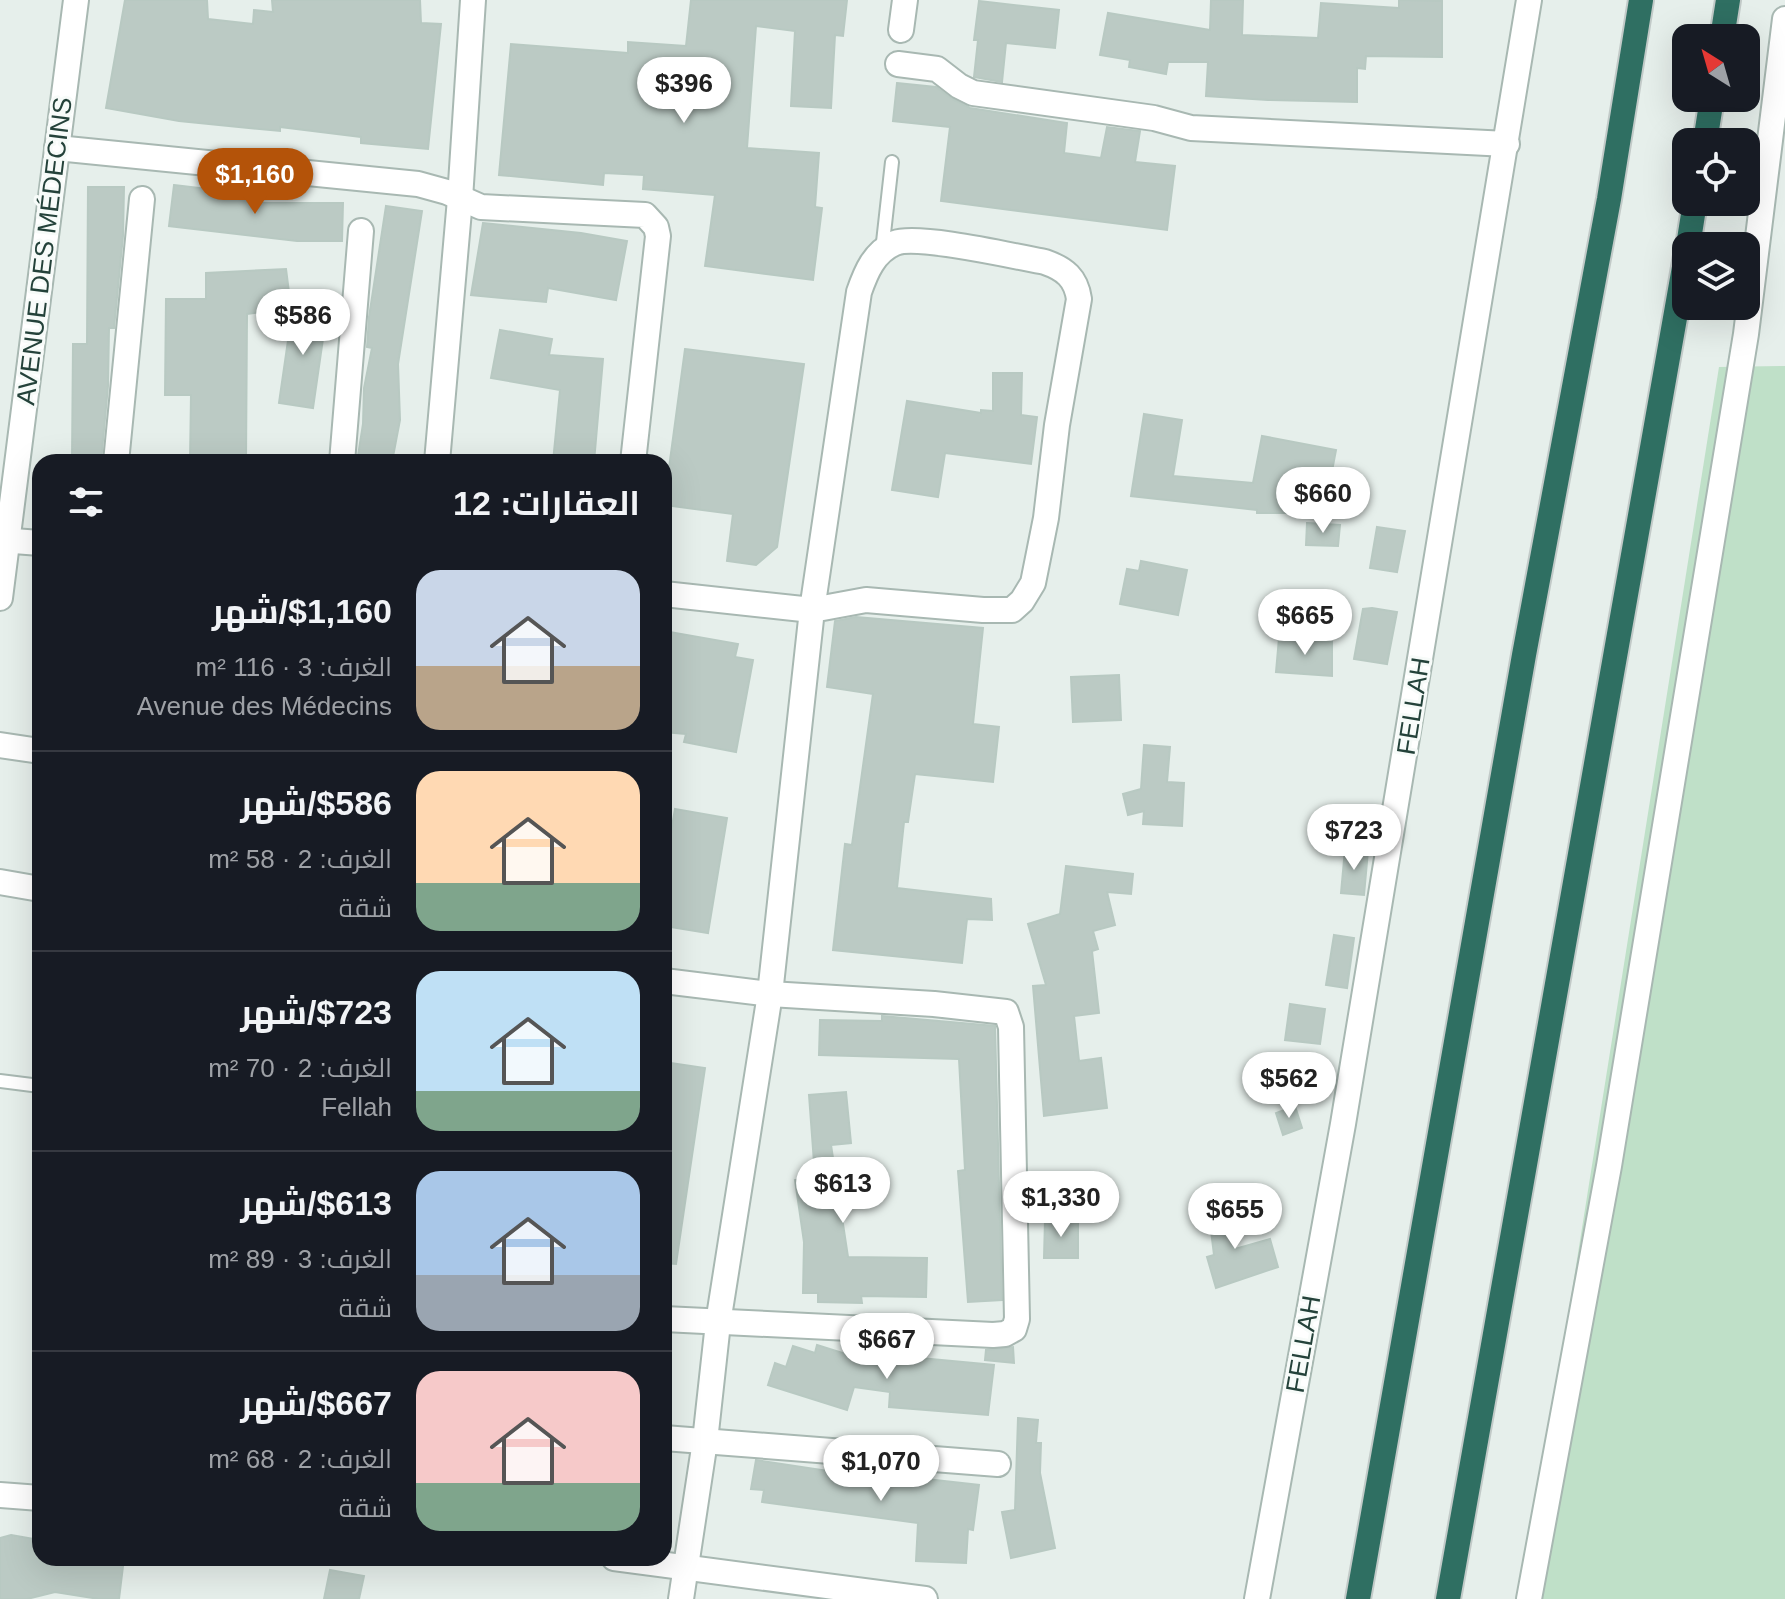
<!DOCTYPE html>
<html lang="ar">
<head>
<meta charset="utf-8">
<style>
  :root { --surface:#171b24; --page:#242831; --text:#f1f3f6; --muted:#9ea1a6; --line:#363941; --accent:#b45309 }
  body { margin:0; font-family:Arial,Cairo,sans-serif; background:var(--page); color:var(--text); direction:rtl; height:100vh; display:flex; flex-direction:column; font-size:30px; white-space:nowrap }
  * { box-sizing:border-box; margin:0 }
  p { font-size:26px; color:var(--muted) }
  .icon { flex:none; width:44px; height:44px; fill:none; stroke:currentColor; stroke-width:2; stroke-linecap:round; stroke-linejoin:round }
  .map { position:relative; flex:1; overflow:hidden; direction:ltr }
  .details { position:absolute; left:32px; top:454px; width:640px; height:1112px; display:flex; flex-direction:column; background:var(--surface); border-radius:24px; box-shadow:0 8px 32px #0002; direction:rtl }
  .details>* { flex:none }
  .needle { width:52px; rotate:323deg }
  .fabs { position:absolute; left:1672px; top:24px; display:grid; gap:16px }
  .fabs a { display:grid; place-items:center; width:88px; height:88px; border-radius:16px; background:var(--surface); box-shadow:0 8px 32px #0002; font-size:40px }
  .price { position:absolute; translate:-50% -68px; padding:0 18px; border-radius:28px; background:#fff; color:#222; font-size:26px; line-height:52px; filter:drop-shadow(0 2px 4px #0008) }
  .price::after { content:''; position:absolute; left:50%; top:48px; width:24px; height:18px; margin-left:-12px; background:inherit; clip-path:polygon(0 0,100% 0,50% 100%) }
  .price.active { background:var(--accent); color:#fff }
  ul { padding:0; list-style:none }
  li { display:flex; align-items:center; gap:24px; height:200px; padding:0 32px }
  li+li { border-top:2px solid var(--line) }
  li span { display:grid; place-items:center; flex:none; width:224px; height:160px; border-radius:24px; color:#555 }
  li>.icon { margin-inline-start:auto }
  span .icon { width:96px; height:96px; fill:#fffc; stroke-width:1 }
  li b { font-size:34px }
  h2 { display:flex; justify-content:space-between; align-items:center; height:96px; padding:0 32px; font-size:34px }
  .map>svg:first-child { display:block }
</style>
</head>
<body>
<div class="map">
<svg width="1785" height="1599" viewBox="0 0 1785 1599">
  <rect width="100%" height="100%" fill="#e6efeb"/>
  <polygon fill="#bfe0c8" points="1785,366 1785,1599 1523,1599 1719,367"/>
  <g fill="#bbcac4" stroke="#b8c9c2" stroke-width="2">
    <polygon points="125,0 207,0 208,19 253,24 254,10 273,12 272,0 420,0 421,23 441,24 428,149 361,143 361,137 280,127 280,131 179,121 106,108"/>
    <polygon points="691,0 847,0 843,36 835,35 831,108 791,106 795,31 756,26 747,148 819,153 815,207 822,208 813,280 705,266 715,195 643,189 644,175 604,173 603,185 499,175 511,44 628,53 628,42 686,46"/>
    <polygon points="1211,0 1243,0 1242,35 1318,38 1321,3 1399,8 1399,0 1442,1 1442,57 1366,56 1365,69 1357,68 1357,102 1268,100 1206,96 1208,62 1168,62 1166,74 1129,67 1130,60 1100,55 1108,13 1210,30"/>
    <polygon points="979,1 1059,10 1055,48 1006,43 1002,82 974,77 978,40 974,40"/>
    <polygon points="897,83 936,87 952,99 970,108 1067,123 1064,153 1101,158 1107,127 1140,131 1135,162 1175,166 1167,230 941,201 950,127 893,121"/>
    <polygon points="174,185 258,195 257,203 343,203 342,241 297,241 169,226"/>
    <polygon points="88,187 124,187 123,236 114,328 109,328 108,386 101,462 72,462 73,344 87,344"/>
    <polygon points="386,206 422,211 398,364 400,420 392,462 357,462 363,424 364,388 372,348 367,347 369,317"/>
    <polygon points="483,223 581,233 627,241 616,300 548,288 546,302 471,295"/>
    <polygon points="286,269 291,308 247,314 246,462 190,462 191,395 165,395 166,299 206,299 206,273"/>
    <polygon points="293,306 327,311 313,408 279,403"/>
    <polygon points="500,330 552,339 549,355 603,359 594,462 553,462 560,390 491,378"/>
    <polygon points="685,349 804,364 777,547 756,565 727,561 733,514 664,505"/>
    <polygon points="993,373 1022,373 1021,415 1037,417 1031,464 945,453 938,497 892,490 907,401 981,413 981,410 993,411"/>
    <polygon points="1144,414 1182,420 1173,476 1253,483 1262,436 1336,450 1324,513 1257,513 1257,510 1131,496"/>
    <polygon points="1307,523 1340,525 1338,546 1306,545"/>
    <polygon points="1377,527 1405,531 1397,572 1370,568"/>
    <polygon points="1141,561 1187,570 1178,615 1120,604 1127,569 1139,571"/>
    <polygon points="1372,608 1397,612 1387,664 1354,659 1363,609"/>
    <polygon points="856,617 983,628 973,724 999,727 993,782 915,774 908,822 904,822 897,888 991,899 992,920 967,919 962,963 833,950 845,844 852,845 873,694 827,687 835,621"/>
    <polygon points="664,631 738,644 735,657 753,660 736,752 684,742 686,734 664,732"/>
    <polygon points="1279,638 1332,642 1332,676 1276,672"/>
    <polygon points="1119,675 1121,720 1073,722 1071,677"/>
    <polygon points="1144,745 1170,747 1167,782 1184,783 1182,826 1143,824 1144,811 1128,815 1123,794 1141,789"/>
    <polygon points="675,809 727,818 708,933 664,926 664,873"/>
    <polygon points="1345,849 1368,851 1364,895 1341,893"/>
    <polygon points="1066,866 1133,874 1131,894 1107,892 1115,925 1093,931 1098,949 1092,951 1099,1013 1074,1016 1079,1061 1101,1058 1107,1108 1044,1116 1033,986 1046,985 1028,924 1060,914"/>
    <polygon points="1334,935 1354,938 1347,988 1326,985"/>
    <polygon points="1290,1004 1325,1009 1320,1044 1285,1040"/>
    <polygon points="882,1016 995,1026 1002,1300 968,1302 958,1171 965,1170 959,1059 819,1055 820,1020 882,1021"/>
    <polygon points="664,1062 705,1068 676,1264 664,1263"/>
    <polygon points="846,1092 851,1143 831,1145 848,1257 927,1258 926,1297 861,1296 862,1303 818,1302 818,1293 803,1293 804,1242 795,1180 815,1176 809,1095"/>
    <polygon points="1295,1106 1302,1128 1283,1135 1276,1113"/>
    <polygon points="1228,1203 1235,1249 1270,1239 1278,1267 1216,1288 1207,1257 1214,1255 1208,1206"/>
    <polygon points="1045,1220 1078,1220 1078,1258 1044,1258"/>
    <polygon points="817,1345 887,1367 889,1355 994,1365 988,1415 889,1407 890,1392 854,1387 847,1410 768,1385 775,1363 786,1367 793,1346 815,1353"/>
    <polygon points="1013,1347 1014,1363 985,1360 986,1350"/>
    <polygon points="1018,1418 1038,1420 1036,1443 1041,1443 1040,1473 1055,1548 1011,1558 1002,1512 1015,1510"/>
    <polygon points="756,1460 881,1479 882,1474 979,1485 973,1530 968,1529 966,1563 916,1561 918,1523 762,1502 764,1490 751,1489"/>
    <polygon points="11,1535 40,1540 40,1558 124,1558 119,1599 99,1599 55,1592 27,1599 0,1599 0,1538"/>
    <polygon points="330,1570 364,1576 359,1599 324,1599"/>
  </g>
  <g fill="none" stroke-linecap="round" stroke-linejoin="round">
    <g stroke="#a8b8b2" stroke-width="16">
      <g id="service">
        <polyline points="882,251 892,162"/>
        <polyline points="0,1081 40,1086"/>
      </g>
    </g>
    <g stroke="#a8b8b2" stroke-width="28">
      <g id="minor">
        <polyline points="901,30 905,0"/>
        <polyline points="898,64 937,69 959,86 973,93 1154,118 1191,128 1507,144"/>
        <polyline points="57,148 418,184 447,192 481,207 645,215 656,227 658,236 633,462"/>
        <polyline points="116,462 142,199"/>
        <polyline points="342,462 361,231"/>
        <polyline points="437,462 460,199 473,0"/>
        <polyline points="0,540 40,543"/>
        <path d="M664,594L812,610L866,600L983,610H1012L1022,601L1033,583L1046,518L1057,425L1079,299C1076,278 1065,269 1045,262C1017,257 918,234 895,243C874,252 866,272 859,292L812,610L770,994L718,1323L705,1441L681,1599"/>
        <polyline points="0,598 76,0"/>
        <polyline points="0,745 40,751"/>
        <polyline points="0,882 40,889"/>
        <polyline points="664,981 770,994 934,1004 1006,1012 1011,1027 1017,1319 1014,1329 1005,1334 993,1335 664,1319"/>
        <polyline points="664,1438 998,1464"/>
        <polyline points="0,1495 40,1498"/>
        <polyline points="614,1558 925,1599"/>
      </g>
    </g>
    <g stroke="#a8b8b2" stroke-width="28">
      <g id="tertiary">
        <polyline points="1257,1599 1343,1124 1529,0"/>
        <polyline points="1529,1599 1609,1166 1746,334 1785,19"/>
      </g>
    </g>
    <g stroke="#c2cac8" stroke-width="28">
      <g id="motorway">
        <polyline points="1722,38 1728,0"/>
        <polyline points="1705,142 1712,98"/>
        <polyline points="1688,246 1695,202"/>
        <polyline points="1358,1599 1524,655 1609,199 1641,0"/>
        <polyline points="1448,1599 1686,256"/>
      </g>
    </g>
    <use href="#service" stroke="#fff" stroke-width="12"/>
    <use href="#minor" stroke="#fff" stroke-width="24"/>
    <use href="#tertiary" stroke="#fff" stroke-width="24"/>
    <use href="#motorway" stroke="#2f6f62" stroke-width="24"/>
  </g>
  <g text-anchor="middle" stroke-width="6" stroke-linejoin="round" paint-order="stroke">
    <g font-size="26" fill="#24423a" stroke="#f7fbf9">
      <text transform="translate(44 251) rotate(-83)" y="9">AVENUE DES MÉDECINS</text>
      <text transform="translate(1413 706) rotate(-81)" y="9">FELLAH</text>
      <text transform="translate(1303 1344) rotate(-80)" y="9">FELLAH</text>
    </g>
  </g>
</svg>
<div class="fabs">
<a><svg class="needle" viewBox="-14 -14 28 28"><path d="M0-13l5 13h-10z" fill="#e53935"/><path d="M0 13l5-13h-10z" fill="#9ea1a6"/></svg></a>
<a><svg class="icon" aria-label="locate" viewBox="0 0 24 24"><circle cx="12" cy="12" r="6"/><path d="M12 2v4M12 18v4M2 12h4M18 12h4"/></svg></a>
<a><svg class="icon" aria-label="layers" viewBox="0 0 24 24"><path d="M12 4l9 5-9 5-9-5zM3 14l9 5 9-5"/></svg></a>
</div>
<b class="price" style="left:684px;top:125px">$396</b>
<b class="price active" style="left:255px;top:216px">$1,160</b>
<b class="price" style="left:303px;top:357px">$586</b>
<b class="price" style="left:1323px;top:535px">$660</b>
<b class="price" style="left:1305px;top:657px">$665</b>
<b class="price" style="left:1354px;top:872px">$723</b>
<b class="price" style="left:1289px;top:1120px">$562</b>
<b class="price" style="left:843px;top:1225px">$613</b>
<b class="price" style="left:1061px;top:1239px">$1,330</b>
<b class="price" style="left:1235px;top:1251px">$655</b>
<b class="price" style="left:887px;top:1381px">$667</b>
<b class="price" style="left:881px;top:1503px">$1,070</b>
<section class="details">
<h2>العقارات: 12<svg class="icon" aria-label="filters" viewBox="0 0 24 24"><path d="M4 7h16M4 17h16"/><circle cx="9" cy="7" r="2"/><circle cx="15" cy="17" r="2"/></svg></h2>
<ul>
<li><span style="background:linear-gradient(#c9d6e8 60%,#b9a48a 0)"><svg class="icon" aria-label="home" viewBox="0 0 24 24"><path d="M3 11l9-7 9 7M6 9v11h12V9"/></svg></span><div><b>$1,160/شهر</b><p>الغرف: 3 · 116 m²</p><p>Avenue des Médecins</p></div></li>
<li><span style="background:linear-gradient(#ffd9b3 70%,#7fa58c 0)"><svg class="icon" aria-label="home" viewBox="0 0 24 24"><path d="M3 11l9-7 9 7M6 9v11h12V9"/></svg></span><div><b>$586/شهر</b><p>الغرف: 2 · 58 m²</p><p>شقة</p></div></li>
<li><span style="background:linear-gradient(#bfe0f5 75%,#7fa58c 0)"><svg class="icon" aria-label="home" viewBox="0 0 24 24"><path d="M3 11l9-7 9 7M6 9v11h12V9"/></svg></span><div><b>$723/شهر</b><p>الغرف: 2 · 70 m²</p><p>Fellah</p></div></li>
<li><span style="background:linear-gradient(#a9c7e8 65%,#9aa5b1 0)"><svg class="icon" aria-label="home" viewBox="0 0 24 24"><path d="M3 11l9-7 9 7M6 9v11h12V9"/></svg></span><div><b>$613/شهر</b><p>الغرف: 3 · 89 m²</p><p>شقة</p></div></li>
<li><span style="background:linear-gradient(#f6c9c9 70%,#7fa58c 0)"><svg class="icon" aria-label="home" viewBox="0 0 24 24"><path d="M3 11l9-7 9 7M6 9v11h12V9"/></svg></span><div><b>$667/شهر</b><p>الغرف: 2 · 68 m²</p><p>شقة</p></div></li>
</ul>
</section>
</div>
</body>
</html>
